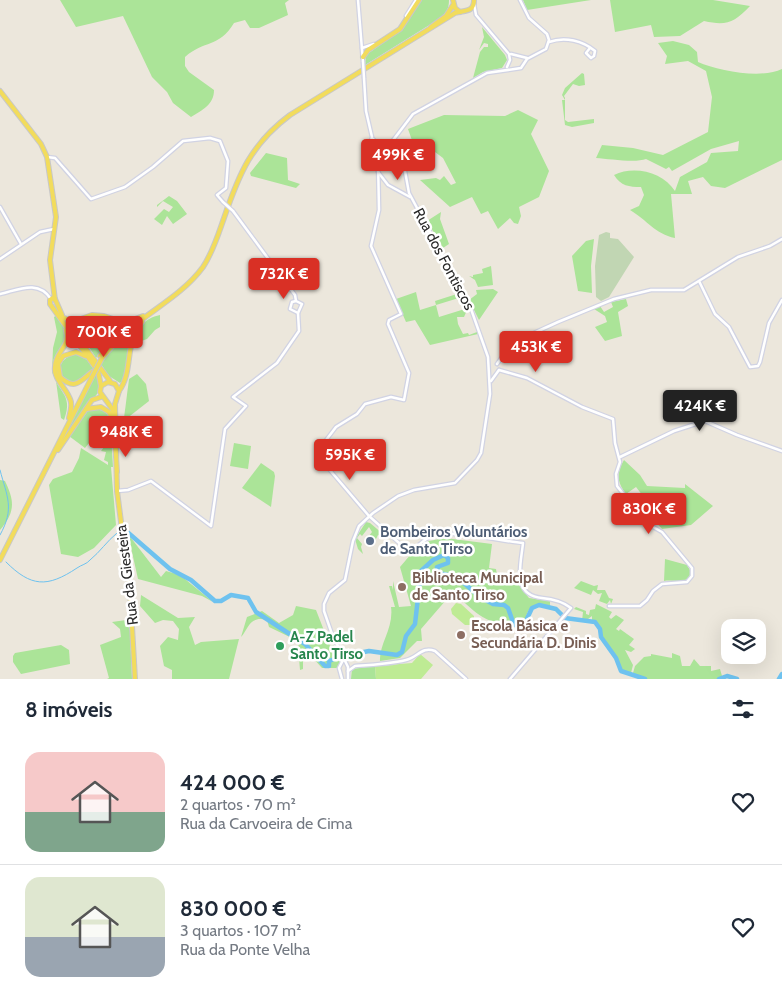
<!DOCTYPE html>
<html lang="pt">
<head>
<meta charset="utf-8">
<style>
  :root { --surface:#fff; --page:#f6f6f7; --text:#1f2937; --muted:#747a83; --line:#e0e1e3; --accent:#d93025 }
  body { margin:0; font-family:Cabin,sans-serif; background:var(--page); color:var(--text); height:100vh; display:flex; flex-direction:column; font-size:19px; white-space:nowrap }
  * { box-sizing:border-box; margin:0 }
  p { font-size:16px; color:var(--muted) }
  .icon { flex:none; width:28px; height:28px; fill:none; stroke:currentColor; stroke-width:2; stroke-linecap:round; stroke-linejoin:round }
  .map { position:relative; height:679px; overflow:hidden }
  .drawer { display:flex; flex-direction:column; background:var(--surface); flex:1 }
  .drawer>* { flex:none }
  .tools { position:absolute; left:721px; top:619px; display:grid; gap:10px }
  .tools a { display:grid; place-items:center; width:45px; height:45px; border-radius:10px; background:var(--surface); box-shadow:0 5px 20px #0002; font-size:25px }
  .price { position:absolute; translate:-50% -42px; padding:0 11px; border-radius:5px; background:var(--accent); color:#fff; font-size:16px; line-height:32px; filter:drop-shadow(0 1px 2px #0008) }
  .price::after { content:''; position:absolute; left:50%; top:30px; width:15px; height:11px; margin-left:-8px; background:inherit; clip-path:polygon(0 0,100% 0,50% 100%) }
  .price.on { background:#222; color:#fff }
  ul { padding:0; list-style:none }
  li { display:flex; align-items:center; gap:15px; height:125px; padding:0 25px }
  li+li { border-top:1px solid var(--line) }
  li span { display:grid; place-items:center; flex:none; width:140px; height:100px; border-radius:15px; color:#555 }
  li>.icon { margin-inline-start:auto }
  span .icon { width:60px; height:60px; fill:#fffc; stroke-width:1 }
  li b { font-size:21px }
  h2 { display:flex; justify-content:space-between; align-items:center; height:60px; padding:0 25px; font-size:21px }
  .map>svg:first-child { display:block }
</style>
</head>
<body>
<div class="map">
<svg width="782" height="679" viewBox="0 0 782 679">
  <rect width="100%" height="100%" fill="#ece7dc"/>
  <g fill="#abe498">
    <path d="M60,0H289L285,3L288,15L259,28H250L245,20L234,23C219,48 204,40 185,57V66L189,72L214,90C214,105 202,110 191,117L173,103L167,92L152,77L123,16L76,27Z"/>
    <path d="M420,0H449C449,9 446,13 439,19L365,65L366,55L403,29Z"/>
    <polygon points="523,0 591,0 527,10"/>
    <path d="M610,0H713L750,6C734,23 726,26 704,21L680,36L654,37L651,25L615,32Z"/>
    <polygon points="482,27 505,55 507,60 502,68 483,72 473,78 480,52 484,47 488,47 488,44 484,43 479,50 484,37"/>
    <path d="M673,41L689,45L697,52L698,62C718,71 762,79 782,69V160L725,188L711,186L703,177L688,181L692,194H671L675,238C655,234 647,220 630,210L639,206L644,195L641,187C629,187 621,186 614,175C634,165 663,172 675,191L680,177L707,162L711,153L738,151L739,141L711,149L672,171L669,167L666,169L646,159C636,163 609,159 596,158L602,145L633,148L663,155L708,132L712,97L706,71L688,61L665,64L667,56L658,43Z"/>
    <polygon points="582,73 584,74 585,85 579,86 573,84 564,96 565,98 565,120 568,122 594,119 594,123 572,127 565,125 562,100 565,100 562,95 565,88"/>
    <polygon points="518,110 538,120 531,134 549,171 539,197 519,207 521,216 518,224 514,223 510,218 498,229 488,211 481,214 472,197 450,207 420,180 436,178 440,180 444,176 451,185 456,183 443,158 435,152 414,146 408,129 444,115 505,116"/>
    <polygon points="266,153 287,158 288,180 300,184 296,188 251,176 250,173"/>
    <polygon points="169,196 177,201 187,214 173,224 167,216 162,225 154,219 164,209 169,212 173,207 163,201 157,207 157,205"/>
    <polygon points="441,212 440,219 449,244 443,248 427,221"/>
    <polygon points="594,239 591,266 592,293 578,291 572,256 586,241"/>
    <polygon points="491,266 493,285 478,287 475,280 469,276 473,277 473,275 483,273 482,269"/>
    <polygon points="493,289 498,292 479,320 469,300 477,294 476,290"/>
    <polygon points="416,292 420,310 436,305 435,301 460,293 462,297 436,305 439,317 468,308 464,317 457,317 458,324 463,334 468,333 469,335 477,332 478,334 430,345 415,320 406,322 396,299"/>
    <polygon points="626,299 628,306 618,312 622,336 605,341 595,327 607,322 605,316 594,309 600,306 604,312 613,307 611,302"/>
    <path d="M57,315C78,346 51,346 53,369C54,392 75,392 64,420L61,418L56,381L52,372L53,348L57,332L54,317Z"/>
    <path d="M160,315V327L155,330L147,339L133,344C137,329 144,318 160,315Z"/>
    <polygon points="96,319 105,323 111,330 109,341 96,358 82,336 85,325"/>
    <polygon points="139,324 126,377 120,383 109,376 101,364 112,349"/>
    <path d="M76,354L87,360L96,373L100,382L97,394L61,442L92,380L86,377L75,383L62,377C57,364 64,357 76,354Z"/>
    <polygon points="137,374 146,384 149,401 126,419 124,418 129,379"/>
    <polygon points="95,409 104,411 110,418 113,467 111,467 116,525 94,548 78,557 61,554 49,485 53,479 72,472 79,458 81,448 108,465 108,462 104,460 106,452 101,451 104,447 102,437 98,432 85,448 69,436 88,411"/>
    <polygon points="234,443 251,446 248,469 230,466"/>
    <path d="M624,460L640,475L647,486L685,488V484L713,506L691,525L662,529L654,520L655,517L649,514L645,517L635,502L643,496L636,487L626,494C617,482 616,473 624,460Z"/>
    <polygon points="261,463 274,472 275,476 271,507 242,488"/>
    <path d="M0,480L5,481C15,502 15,512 0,530Z"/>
    <polygon points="366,522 370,523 383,534 381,536 378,535 375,541 369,536 372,532 369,527 362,536 360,534 357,538 362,544 361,547 363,554 358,549 355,539"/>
    <polygon points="128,534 161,577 166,571 180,575 213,602 202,596 138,579"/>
    <path d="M445,538L492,544L489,568L496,569L497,575L505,576L504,583L518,584L529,598L550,601V607C536,602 528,605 525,621L521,625C487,627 476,613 453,592L421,629L422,641H417L400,658L380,661C379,644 394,628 391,607H395L389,586H392L393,590V581L399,607L411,606L400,567L417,547L419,549L429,541Z"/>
    <path d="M665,559L687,565L691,572C687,586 675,579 664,581Z"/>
    <polygon points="581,581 594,586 598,585 597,590 605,590 609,598 613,599 611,604 610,600 607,604 599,601 602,593 598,594 593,590 591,595 574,588"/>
    <polygon points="141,595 178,618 195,617 189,627 195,645 201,642 239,639 229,679 172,679 172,670 164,666 160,646 168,637 178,640 179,629 173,621 163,620 155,623 140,606"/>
    <polygon points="596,604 612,612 609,617 611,619 616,615 624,620 616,629 619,631 620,629 634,639 629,645 635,649 631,652 625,650 633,665 631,673 621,670 615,654 601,637 599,625 592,620 592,616 588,619 589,620 582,621 583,612 574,609 576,607 586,611 586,614 589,615 590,610 595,609"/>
    <path d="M296,606L316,610L330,646L334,645L341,661L338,668H322L312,657H303V669L300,670L298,647L301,638L296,640L269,627L267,620C249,615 248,630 241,637L247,617L262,611L279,623L293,615Z"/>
    <polygon points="126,620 130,631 132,679 107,679 109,678 100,645 121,637 120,629 112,622"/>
    <polygon points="61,645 69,650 70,664 21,674 13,662 13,656 15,653"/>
    <polygon points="672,653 680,656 682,666 690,666 694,659 700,666 711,666 711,671 720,669 722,676 718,679 646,679 633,673 635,666 644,657 651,656 651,654 672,658"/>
    <polygon points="375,666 376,679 351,679 352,669"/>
  </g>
  <polygon fill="#c1d6b3" points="606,232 610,233 610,238 618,239 634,257 609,297 601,301 596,297 595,266 599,235"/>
  <g fill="#beeb94">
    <polygon points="456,603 461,604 474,616 474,621 471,625 465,625 452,614 451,609"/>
    <polygon points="420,654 433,665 421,679 376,679 375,666 412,663"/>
  </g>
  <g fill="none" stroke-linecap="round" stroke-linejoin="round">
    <g stroke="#6ec2ef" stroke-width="1">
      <path d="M0,470C7,497 15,508 0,535"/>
      <path d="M6,562C31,587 47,588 77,568C81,565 87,564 90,560C100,552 107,541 117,533"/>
    </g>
    <g stroke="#6ec2ef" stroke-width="4.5">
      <polyline points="125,530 170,569 191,580 215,601 221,601 231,595 248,598 256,612 305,644 325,666 329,666 329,661 340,657"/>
      <polyline points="344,656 369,651 397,655 402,652 406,636 415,624 421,571 433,560 444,555 448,558 448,563 437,567 439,573 457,577 480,597 493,604 504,605 508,608 514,625 524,625 532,608 539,605 556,609 565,618 595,622 600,629 601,637 616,658 621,671 645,679"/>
      <polyline points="719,679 727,676 737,679"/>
      <polyline points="779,679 782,674"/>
    </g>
    <g stroke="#d1d3e3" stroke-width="5">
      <g id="minor">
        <polyline points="358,0 363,62"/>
        <polyline points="474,4 476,15 509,54 510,60 507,67"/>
        <polyline points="406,16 416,0"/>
        <path d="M549,42C565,36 583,41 595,51L594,56L591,58L586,53L590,48"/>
        <polyline points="362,48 374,44"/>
        <polyline points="511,54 527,58"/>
        <polyline points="364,78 366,111 372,137 368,153 377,164"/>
        <polyline points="373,139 380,146 382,152"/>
        <polyline points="47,157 55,158 91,199 125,187 153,167 183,141 210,138 220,141 228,161 226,188 217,195 223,202"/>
        <polyline points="378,172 388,185 410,197"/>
        <polyline points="0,207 21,244"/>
        <polyline points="0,259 40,232 54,229"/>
        <polyline points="699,281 715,314 729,327 750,367 758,366 760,362 769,323 782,300"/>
        <path d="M0,294C18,290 38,279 51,299"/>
        <polyline points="296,301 292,302 290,309 298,313"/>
        <polyline points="497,364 512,343 558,322 614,299 651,290 684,290 738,257 770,246 782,239"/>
        <polyline points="499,370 527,378 582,407 613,419 615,443 620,462 616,474 617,486 646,523 662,532 692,568 692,576 687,582 662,584 653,591 647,600 640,606 609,606"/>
        <polyline points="491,381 499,370"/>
        <polyline points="620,457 674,431 705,421 737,435 782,451"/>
        <polyline points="117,491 128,490 151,481 211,526 225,429 246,406 233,397 277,363 299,331 298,313 302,304 296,301 295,295 233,211"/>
        <path d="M348,671L355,666C371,665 390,664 406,660C418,657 422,646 435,651L466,679"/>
        <polyline points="342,679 339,668 343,660"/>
        <polyline points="348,679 348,667 332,634 324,611 324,604 329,593 345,580 353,541 359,526 373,513 398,496 414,490 455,483 477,460 481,453 490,394 488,357 471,309 409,193 400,144 392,141"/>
        <path d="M510,679L571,608C562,601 553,599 542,598C511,595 521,564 523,543C500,541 454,530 434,535C423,538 417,550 408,551L369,516L323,462L317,452L336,427L357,414L365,404L391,397L404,400L409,373L388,324L389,320L401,314L371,246L379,210L378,160L413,114L487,73L521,68L527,59L546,49L549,40L547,34L529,18L520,0"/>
      </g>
    </g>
    <g stroke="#c8c8c8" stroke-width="6">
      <g id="major">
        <polyline points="453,0 455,8 460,12"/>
        <polyline points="431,27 446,16 453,5"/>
        <polyline points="363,57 368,50 400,29 419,0"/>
        <polyline points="0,91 41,144 47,157 56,217 50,260 55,300"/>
        <polyline points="53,298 50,300 50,304 98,371 101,386"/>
        <polyline points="55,299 62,315"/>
        <polyline points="62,317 73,322 92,315 104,316 125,323 143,316"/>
        <path d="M66,330C71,346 56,351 55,366C53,380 68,389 71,402C72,408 70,413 69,418"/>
        <polyline points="77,337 110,381"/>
        <path d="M82,342C71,319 104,308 112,331L108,345"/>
        <path d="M85,356L76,352L63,356L58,364L60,377C75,391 80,381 92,372"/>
        <polyline points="100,356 110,345"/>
        <path d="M102,358C111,348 120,336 131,328C155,308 184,293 203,267C213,252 218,235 224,218C239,174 251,144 290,115L455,13C464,10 474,13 474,0"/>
        <path d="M119,391C134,371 124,340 142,322"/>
        <polyline points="86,409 101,407 109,412 112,418"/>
        <polyline points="58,450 92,400 101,397"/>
        <polyline points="117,472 113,410 100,392 101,386 108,382 115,384 119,391 115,404 117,491 130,591 135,679"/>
        <polyline points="0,560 92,377"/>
      </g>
    </g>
    <use href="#minor" stroke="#fff" stroke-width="2.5"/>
    <use href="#major" stroke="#f2dc5c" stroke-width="4"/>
    <g stroke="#d1d3e3" stroke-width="5" stroke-linecap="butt">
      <g id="minor-bridge">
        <polyline points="363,62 364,78"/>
        <polyline points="223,202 233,211"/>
      </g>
    </g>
    <g stroke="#c8c8c8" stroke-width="6" stroke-linecap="butt">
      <polyline id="major-bridge" points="92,377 102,358"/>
    </g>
    <use href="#minor-bridge" stroke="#fff" stroke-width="2.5"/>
    <use href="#major-bridge" stroke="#f2dc5c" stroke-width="4"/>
  </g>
  <circle fill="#5c6f8a" stroke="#fff" stroke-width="2" cx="370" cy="541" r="5"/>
  <g fill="#8d6e63" stroke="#fff" stroke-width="2">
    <circle cx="402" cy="587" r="5"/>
    <circle cx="461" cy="635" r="5"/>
  </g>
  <circle fill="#2e9e5b" stroke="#fff" stroke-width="2" cx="280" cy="646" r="5"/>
  <g text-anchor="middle" stroke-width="5" stroke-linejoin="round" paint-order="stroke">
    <g font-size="15" fill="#2a2a2a" stroke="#fff">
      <text transform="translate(444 259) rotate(62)" y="5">Rua dos Fontiscos</text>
      <text transform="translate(127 575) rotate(-97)" y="5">Rua da Giesteira</text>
    </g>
    <g font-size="15" font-weight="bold" fill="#4e5e75" stroke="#fff" text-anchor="start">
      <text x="380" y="537">Bombeiros Voluntários<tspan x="380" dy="17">de Santo Tirso</tspan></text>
    </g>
    <g font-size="15" font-weight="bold" fill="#785e54" stroke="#fff" text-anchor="start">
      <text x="412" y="583">Biblioteca Municipal<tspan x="412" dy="17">de Santo Tirso</tspan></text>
      <text x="471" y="631">Escola Básica e<tspan x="471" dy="17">Secundária D. Dinis</tspan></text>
    </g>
    <g font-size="15" font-weight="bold" fill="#27864d" stroke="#fff" text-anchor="start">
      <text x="290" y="642">A-Z Padel<tspan x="290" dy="17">Santo Tirso</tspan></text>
    </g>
  </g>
</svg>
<div class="tools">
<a><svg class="icon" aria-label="layers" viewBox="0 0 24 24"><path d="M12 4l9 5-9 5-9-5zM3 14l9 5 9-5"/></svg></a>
</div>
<b class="price" style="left:398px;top:181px">499K €</b>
<b class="price" style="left:284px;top:300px">732K €</b>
<b class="price" style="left:104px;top:358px">700K €</b>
<b class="price" style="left:536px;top:373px">453K €</b>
<b class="price on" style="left:700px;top:432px">424K €</b>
<b class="price" style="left:126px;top:458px">948K €</b>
<b class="price" style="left:350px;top:481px">595K €</b>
<b class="price" style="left:649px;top:535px">830K €</b>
</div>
<section class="drawer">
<h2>8 imóveis<svg class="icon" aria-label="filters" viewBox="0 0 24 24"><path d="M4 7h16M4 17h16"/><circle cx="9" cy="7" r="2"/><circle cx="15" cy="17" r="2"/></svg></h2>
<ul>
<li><span style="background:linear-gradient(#f6c9c9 60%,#7fa58c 0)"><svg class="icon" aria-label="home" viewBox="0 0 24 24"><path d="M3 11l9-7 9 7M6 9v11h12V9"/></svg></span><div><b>424 000 €</b><p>2 quartos · 70 m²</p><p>Rua da Carvoeira de Cima</p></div><svg class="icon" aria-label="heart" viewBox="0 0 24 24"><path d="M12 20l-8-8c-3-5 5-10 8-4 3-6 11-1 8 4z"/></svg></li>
<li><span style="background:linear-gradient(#dfe7d0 60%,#9aa5b1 0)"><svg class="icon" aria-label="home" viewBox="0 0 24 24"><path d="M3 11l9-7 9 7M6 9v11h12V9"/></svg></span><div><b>830 000 €</b><p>3 quartos · 107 m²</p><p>Rua da Ponte Velha</p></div><svg class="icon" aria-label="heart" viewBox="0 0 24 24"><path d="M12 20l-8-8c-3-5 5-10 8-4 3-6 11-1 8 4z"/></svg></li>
</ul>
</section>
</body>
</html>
